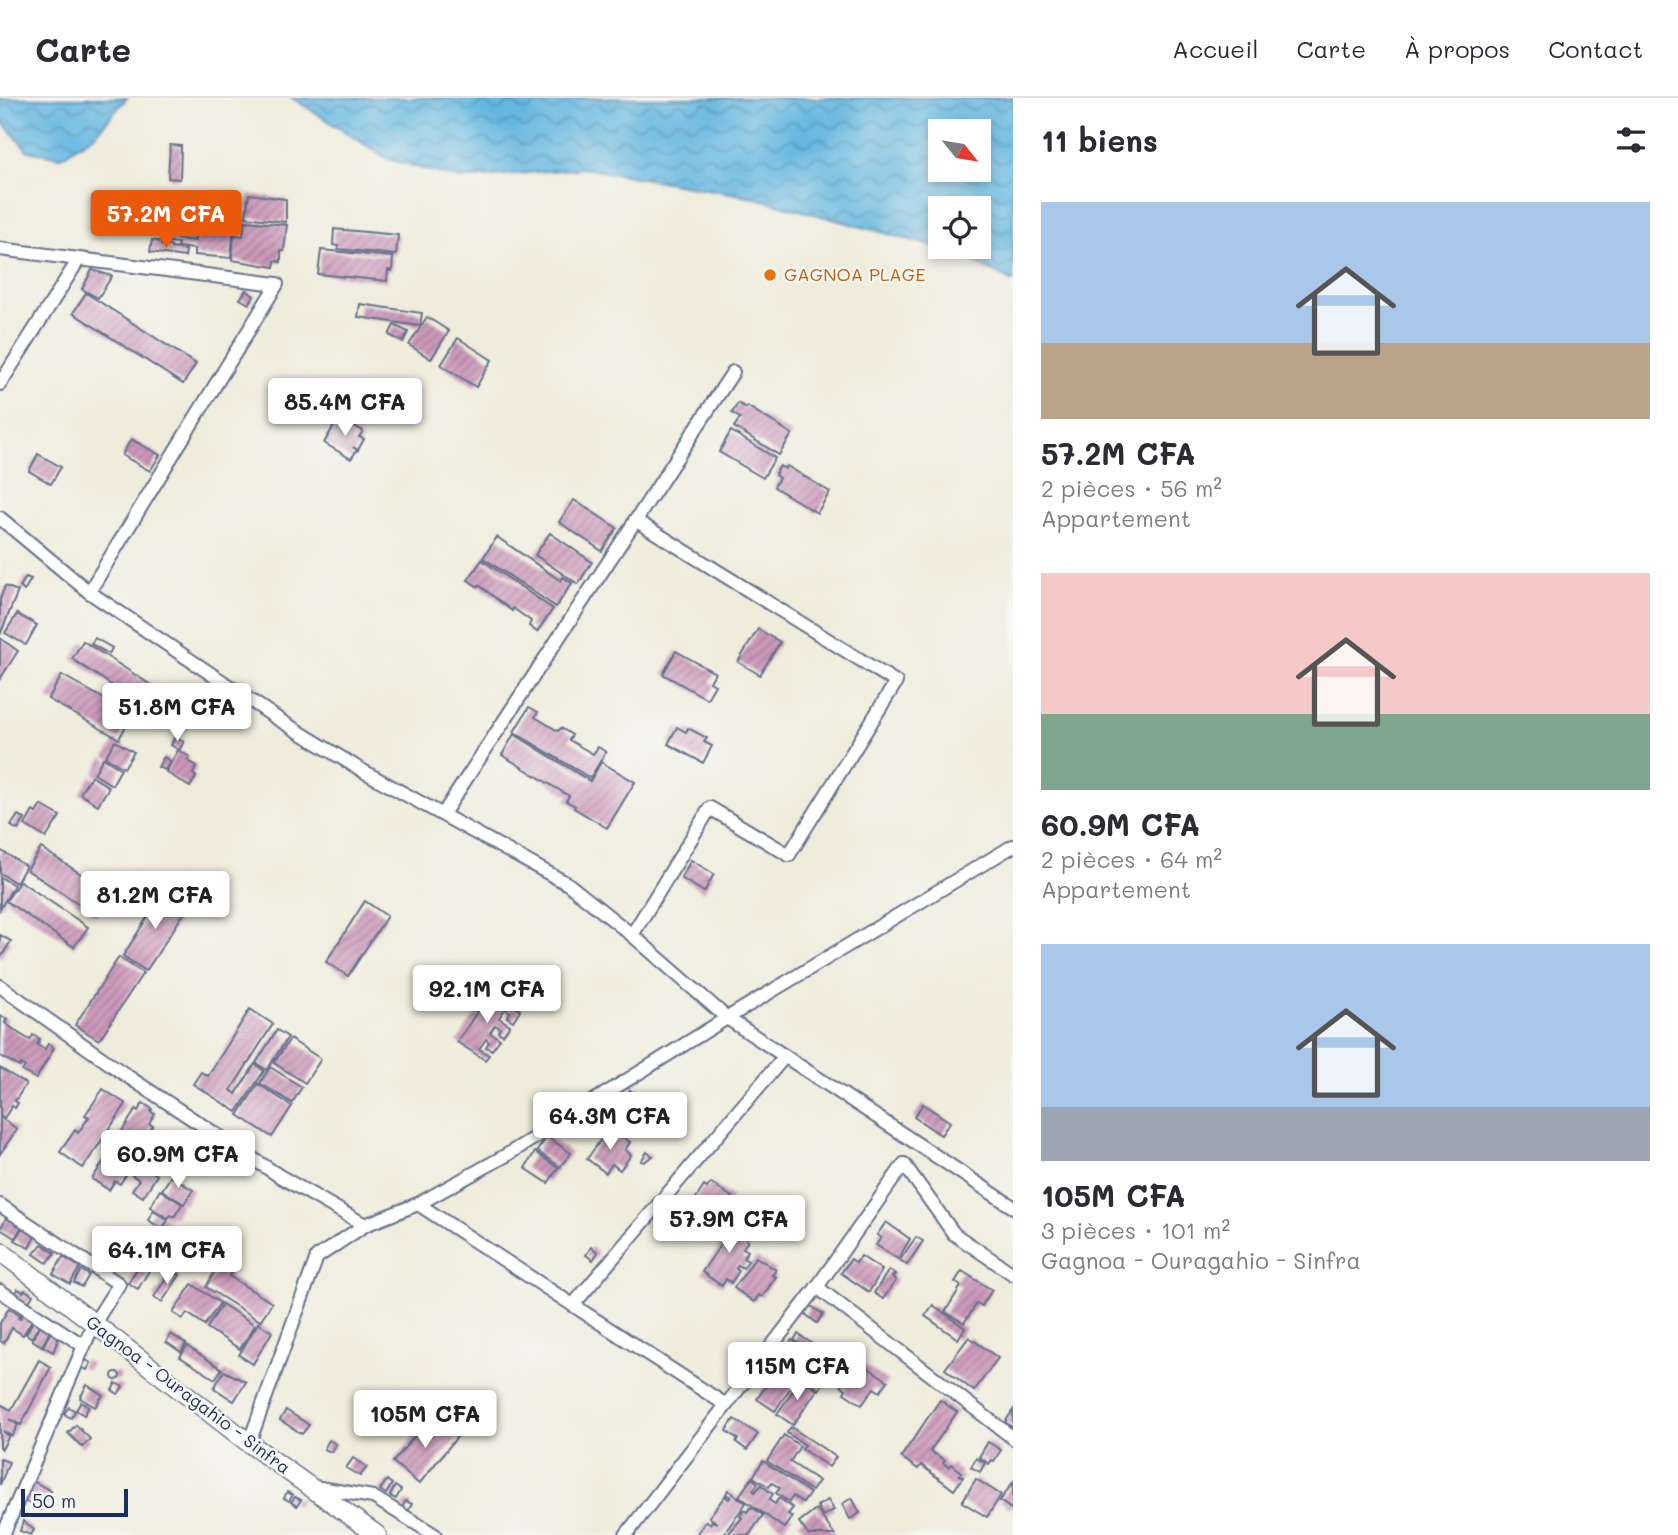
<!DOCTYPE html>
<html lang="fr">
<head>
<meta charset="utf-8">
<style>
  :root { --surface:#fff; --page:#f7f7f7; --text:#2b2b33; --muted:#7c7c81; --line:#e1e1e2; --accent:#ea580c }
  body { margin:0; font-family:Mali,sans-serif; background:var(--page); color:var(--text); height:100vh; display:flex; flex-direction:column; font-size:26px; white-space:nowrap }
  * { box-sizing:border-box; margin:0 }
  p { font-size:23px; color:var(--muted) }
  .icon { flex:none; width:38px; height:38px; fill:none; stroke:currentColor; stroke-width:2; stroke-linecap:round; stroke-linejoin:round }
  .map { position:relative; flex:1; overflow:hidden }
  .panel { display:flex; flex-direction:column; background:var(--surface); width:665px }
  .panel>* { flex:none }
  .needle { width:46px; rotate:120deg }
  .fabs { position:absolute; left:928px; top:21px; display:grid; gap:14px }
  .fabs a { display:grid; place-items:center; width:63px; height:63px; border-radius:0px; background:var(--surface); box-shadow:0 4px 10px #0003; font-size:35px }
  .scale { position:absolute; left:21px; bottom:18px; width:107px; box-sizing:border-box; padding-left:7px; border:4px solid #1b2f5e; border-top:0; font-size:19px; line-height:24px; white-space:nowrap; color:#1b2f5e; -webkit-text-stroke:5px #f6f6f2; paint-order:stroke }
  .price { position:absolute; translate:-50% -60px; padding:0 16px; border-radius:7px; background:#fff; color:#222; font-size:23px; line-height:46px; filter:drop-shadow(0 2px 4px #0008) }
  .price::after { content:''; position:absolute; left:50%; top:42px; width:21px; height:16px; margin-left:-10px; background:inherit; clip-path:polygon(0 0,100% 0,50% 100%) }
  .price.current { background:var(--accent); color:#fff }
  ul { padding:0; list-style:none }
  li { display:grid; align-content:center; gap:14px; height:371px; padding:0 28px }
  li span { display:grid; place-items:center; height:217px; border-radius:0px; color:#555 }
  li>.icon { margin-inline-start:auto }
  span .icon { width:126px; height:126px; fill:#fffc; stroke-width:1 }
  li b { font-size:30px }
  h2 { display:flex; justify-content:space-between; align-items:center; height:84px; padding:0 28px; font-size:30px }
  header { display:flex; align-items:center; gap:42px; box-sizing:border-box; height:98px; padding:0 35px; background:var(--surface); border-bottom:2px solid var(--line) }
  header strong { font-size:33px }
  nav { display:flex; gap:38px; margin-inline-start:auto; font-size:24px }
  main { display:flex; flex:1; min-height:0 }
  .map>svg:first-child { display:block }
</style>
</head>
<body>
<header>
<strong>Carte</strong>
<nav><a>Accueil</a><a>Carte</a><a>À propos</a><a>Contact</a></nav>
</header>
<main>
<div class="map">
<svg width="1013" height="1437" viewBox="0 0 1013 1437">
  <defs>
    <pattern id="water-waves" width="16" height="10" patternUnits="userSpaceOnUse" patternTransform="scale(1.75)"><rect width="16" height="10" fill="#65b7e0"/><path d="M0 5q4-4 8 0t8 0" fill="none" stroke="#5295b9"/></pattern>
    <pattern id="building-hatch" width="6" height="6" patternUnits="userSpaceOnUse" patternTransform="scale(1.75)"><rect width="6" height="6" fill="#cc98ba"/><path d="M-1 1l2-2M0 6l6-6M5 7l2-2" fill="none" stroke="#a57c9a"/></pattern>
  </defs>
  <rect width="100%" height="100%" fill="#f6f6f2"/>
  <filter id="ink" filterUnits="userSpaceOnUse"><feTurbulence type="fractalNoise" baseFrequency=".0143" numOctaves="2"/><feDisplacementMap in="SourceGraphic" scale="14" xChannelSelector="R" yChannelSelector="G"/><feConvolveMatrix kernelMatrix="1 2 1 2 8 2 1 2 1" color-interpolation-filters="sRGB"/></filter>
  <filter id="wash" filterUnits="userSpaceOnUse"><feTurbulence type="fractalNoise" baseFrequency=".00686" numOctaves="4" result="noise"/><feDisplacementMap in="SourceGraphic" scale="28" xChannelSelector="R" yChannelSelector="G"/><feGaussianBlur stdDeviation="1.57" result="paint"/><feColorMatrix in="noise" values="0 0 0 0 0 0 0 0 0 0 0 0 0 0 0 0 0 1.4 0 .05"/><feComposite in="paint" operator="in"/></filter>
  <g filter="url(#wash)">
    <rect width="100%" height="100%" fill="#efecdb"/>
    <g fill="url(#water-waves)" stroke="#40739f" stroke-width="2" fill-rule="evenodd">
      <polygon points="0,0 127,0 96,36 61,59 28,53 0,21"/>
      <path d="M292,0H1013V184L954,154L748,98L582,70L460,81L388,61ZM940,33H978V72H940ZM940,110H978V149H940Z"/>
    </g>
    <g id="blocks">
      <g fill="url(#building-hatch)" fill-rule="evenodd">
        <polygon points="170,47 181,48 180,81 168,80"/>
        <polygon points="249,96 286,101 286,124 246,119"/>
        <path d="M184,98L236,103L231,160L194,157V151L177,149L178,145L169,144L170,128L179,129L181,126ZM195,134V143L177,141L178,137L194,138Z"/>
        <polygon points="162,104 173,104 171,127 161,126"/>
        <polygon points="174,105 177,105 176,127 173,127"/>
        <polygon points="245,123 287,127 284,153 281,153 281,164 275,163 274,169 232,162 234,137 243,138"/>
        <polygon points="334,131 398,137 396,157 338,151 338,148 333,147"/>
        <polygon points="152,142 161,144 161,147 171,148 171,150 186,152 185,159 150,154"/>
        <polygon points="321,152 393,159 392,173 388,172 387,183 318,176"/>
        <polygon points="92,172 112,178 98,200 82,191"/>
        <polygon points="246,192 254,198 249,206 240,201"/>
        <polygon points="86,195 196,266 183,286 73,215"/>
        <polygon points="360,206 422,215 420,228 358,219"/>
        <polygon points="427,219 449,233 431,261 409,247"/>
        <polygon points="394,227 408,234 403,244 389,237"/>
        <polygon points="458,240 492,262 476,289 441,267"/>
        <polygon points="738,305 746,310 747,308 792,336 779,357 734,329 740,320 732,315"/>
        <polygon points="339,319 363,333 359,339 364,341 358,352 353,349 357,352 351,361 324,345"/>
        <polygon points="731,333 775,360 763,380 719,354"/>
        <polygon points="131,341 160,357 150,373 122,357"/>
        <polygon points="38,356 61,369 51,386 29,373"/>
        <polygon points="780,368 785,371 787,368 830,394 817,415 774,389 779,380 775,377"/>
        <polygon points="574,402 617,430 602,453 559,424"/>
        <polygon points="550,435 592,464 578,486 535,457"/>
        <polygon points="497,439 561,483 563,479 572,485 556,509 483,460"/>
        <polygon points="482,462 553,511 537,534 529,528 531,523 513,510 512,513 479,487 478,489 468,482"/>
        <polygon points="26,479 31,481 24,493 20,489"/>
        <polygon points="5,488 18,493 0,537 0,501"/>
        <polygon points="17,516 37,527 26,547 5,535"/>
        <polygon points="758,531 780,544 760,577 738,564"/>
        <polygon points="0,540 18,553 0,581"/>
        <polygon points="95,540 112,550 109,556 91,546"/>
        <polygon points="83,543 154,589 142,607 72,561"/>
        <polygon points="676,553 715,575 710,584 715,587 707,601 663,576"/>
        <polygon points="62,577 132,617 119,641 48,601"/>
        <polygon points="529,609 538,614 535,619 558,633 561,630 572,637 569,642 593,656 598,649 606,654 590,680 514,634"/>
        <polygon points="677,629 686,634 688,630 707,640 704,644 712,648 703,665 668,646"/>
        <polygon points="514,636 590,683 601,664 635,684 607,730 574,710 575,708 566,703 569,698 502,657"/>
        <polygon points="175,639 184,644 179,652 171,647"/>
        <polygon points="115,643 134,654 124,670 105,659"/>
        <polygon points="178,652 190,659 187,662 197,668 193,676 196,679 190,689 166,674"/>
        <polygon points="164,659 170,663 165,672 158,669"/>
        <polygon points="103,660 121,671 112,687 94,676"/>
        <polygon points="91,678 109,689 98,707 80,696"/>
        <polygon points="41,707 60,718 46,740 25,727 33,713 36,715"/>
        <polygon points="18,717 25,721 18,732 11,728"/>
        <polygon points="41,750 110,795 96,817 27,772"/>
        <polygon points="0,752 26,768 16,785 0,775"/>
        <polygon points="691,762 714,776 704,794 681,780"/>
        <polygon points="0,779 14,787 0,811"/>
        <polygon points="20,783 88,829 74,849 6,803"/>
        <polygon points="164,793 188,809 146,873 123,858"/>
        <polygon points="365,803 387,818 348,878 326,864"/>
        <polygon points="0,837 11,843 0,861"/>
        <polygon points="119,859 143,875 99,942 75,927"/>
        <polygon points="491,893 520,912 513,923 507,919 510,914 505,911 499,920 510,927 503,937 498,934 500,930 495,927 490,935 500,941 492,952 486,949 489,944 486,941 479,951 489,957 485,962 457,944"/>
        <polygon points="250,911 273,926 231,992 236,996 255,966 264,973 237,1014 193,986 201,974 208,978"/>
        <polygon points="1,918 7,921 5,925 20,936 30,942 33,937 40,941 37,947 45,951 48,946 54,950 36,981 22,973 25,969 21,966 20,969 0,958"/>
        <polygon points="277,932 288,939 267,972 256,965"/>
        <polygon points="290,941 321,961 305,985 274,965"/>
        <polygon points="270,969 302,989 292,1005 260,985"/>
        <polygon points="0,970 26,986 15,1003 18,1005 15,1010 12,1008 4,1020 0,1017"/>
        <polygon points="258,986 292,1008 272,1039 238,1017"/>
        <polygon points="103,991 126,1006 83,1070 60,1054 75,1032 78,1035 89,1019 85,1017"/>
        <polygon points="630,992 650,1006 646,1011 626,997"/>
        <polygon points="620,995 644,1011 628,1036 604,1020"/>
        <polygon points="143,1005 152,1011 151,1014 155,1016 149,1026 153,1028 149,1034 152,1036 141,1054 137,1052 133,1058 114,1046 136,1011 138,1013"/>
        <polygon points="923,1006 950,1024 941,1037 914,1019"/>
        <polygon points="0,1019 17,1031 0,1056"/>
        <polygon points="609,1030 630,1044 625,1052 631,1057 620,1072 612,1066 606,1075 587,1061"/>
        <polygon points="169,1035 183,1044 169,1066 155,1057"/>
        <polygon points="547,1039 571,1055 560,1069 537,1053"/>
        <polygon points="113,1049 131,1060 126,1068 130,1071 120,1086 115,1083 109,1092 92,1081"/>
        <polygon points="181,1050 192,1057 183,1070 173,1064"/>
        <polygon points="535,1054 558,1070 548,1085 525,1070"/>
        <polygon points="647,1054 653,1058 644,1064 641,1063"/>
        <polygon points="202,1055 212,1061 204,1075 194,1068"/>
        <polygon points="140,1066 157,1077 143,1099 132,1092 139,1082 132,1077"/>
        <polygon points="171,1078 193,1092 184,1106 162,1092"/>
        <polygon points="711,1085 732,1099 718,1126 691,1108 704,1088 707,1090"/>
        <polygon points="160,1092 182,1106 174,1119 171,1117 168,1120 150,1109"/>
        <polygon points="153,1113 168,1122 162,1131 148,1122"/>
        <polygon points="8,1117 23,1127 15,1140 0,1131"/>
        <polygon points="737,1122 754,1133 750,1139 743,1134 741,1137 748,1143 743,1150 748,1153 743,1160 748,1163 743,1170 738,1167 736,1171 739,1173 731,1185 726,1181 722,1188 702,1174"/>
        <polygon points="886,1124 910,1141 898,1161 876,1147 881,1140 877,1137"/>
        <polygon points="22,1130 35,1138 29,1150 15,1142"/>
        <polygon points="916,1139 923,1143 907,1167 900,1162"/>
        <polygon points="42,1146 55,1155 47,1165 34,1156"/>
        <polygon points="591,1149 598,1154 593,1162 586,1157"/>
        <polygon points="147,1155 156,1161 138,1191 128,1185"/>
        <polygon points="225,1157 234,1162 229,1170 220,1165"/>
        <polygon points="861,1158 882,1172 869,1194 841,1175 851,1161 856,1165"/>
        <polygon points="63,1159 80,1169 70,1186 53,1176"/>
        <polygon points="756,1159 776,1172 772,1177 776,1179 762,1199 759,1197 754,1204 734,1190"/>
        <polygon points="219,1166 232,1173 229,1178 272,1205 260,1223 206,1189"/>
        <polygon points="81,1172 89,1177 82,1189 74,1185"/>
        <polygon points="171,1172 180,1177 162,1204 154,1199"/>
        <polygon points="889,1172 895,1176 892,1179 896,1182 883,1201 874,1195"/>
        <polygon points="962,1173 992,1192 982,1208 977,1205 964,1225 945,1214 961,1188 955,1184"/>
        <polygon points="192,1186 220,1205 205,1227 187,1215 183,1221 173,1215"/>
        <polygon points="18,1191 23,1194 25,1192 33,1197 27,1207 14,1199"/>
        <polygon points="222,1206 255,1227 240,1251 207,1230"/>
        <polygon points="933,1207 965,1230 958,1241 925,1218"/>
        <polygon points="811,1208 823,1216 817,1225 805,1216"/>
        <polygon points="9,1210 20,1217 18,1220 20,1221 23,1216 32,1222 23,1237 12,1230 4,1245 0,1243 0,1225"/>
        <polygon points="34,1221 40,1225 32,1240 26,1236"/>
        <polygon points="258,1225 272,1234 253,1266 239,1257"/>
        <polygon points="41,1226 51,1232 42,1248 32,1242"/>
        <polygon points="53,1230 61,1235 53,1254 43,1248"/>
        <polygon points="171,1236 186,1246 181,1254 166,1244"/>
        <polygon points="798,1236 824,1254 820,1259 794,1242"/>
        <polygon points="969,1239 998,1260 974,1293 945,1271"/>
        <polygon points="792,1242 819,1261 805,1281 781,1265 790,1252 787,1250"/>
        <polygon points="187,1248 222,1271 215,1281 180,1259"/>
        <polygon points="833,1251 843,1258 837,1267 826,1260"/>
        <polygon points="84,1261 91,1265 87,1272 80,1268"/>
        <polygon points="39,1262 51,1269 21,1327 9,1321 18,1327 12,1338 3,1333 9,1338 2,1351 0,1349 0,1306 11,1312"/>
        <polygon points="858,1263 888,1283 880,1294 874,1290 862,1307 844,1295 846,1291 841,1288"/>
        <polygon points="824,1265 833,1271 827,1280 818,1274"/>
        <polygon points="779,1268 797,1280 775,1313 757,1301"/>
        <polygon points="224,1273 246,1284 234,1303 214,1290"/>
        <circle cx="116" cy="1278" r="4"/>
        <polygon points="815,1275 825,1282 819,1292 809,1285"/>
        <polygon points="801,1281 817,1292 793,1327 777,1316"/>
        <polygon points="116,1285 123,1289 118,1296 112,1292"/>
        <polygon points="87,1287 103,1297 95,1309 80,1300"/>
        <polygon points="940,1302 957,1314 930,1353 945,1362 943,1365 949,1369 952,1366 961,1374 959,1377 963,1379 954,1392 921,1367 918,1371 901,1359"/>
        <polygon points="81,1304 89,1309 84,1317 76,1312"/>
        <polygon points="69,1309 75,1313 71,1320 64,1316"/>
        <polygon points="286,1312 309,1327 302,1336 280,1322"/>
        <polygon points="1013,1312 1013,1330 1005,1324"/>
        <polygon points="432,1317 457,1339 419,1386 393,1364"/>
        <polygon points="734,1321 758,1336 747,1352 736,1344 738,1341 726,1333"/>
        <polygon points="76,1327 90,1341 82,1349 68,1335"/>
        <polygon points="791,1329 836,1359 829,1369 802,1351 805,1347 787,1335"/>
        <polygon points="784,1337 800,1348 790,1364 819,1383 812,1393 767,1363"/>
        <polygon points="329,1342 336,1346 331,1354 324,1351"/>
        <polygon points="988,1344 1001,1352 994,1363 992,1362 989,1366 979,1359"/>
        <polygon points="353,1360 367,1369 360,1378 346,1370"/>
        <polygon points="976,1360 985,1365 980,1374 971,1369"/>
        <polygon points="0,1361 9,1364 0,1387"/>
        <polygon points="763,1363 810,1395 803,1405 793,1398 789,1404 776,1395 780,1390 772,1385 769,1389 753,1379"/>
        <polygon points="752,1380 758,1385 753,1392 755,1394 761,1387 773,1396 769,1402 775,1406 779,1400 793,1410 788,1416 792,1419 784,1430 739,1398"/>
        <polygon points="976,1381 1001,1397 987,1419 962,1404"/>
        <polygon points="387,1382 392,1386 386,1396 380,1392"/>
        <polygon points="33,1383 51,1393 40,1412 25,1403"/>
        <polygon points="1013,1384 1013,1408 1011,1411 1000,1403"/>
        <polygon points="395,1388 401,1392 396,1401 390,1398"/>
        <polygon points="728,1392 746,1405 723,1437 696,1437 706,1423 710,1426 712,1423 717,1425 709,1419 725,1398 729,1401 731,1399 726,1396"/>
        <polygon points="287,1394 293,1397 289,1403 284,1400"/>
        <polygon points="295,1399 301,1402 297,1408 291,1404"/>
        <polygon points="852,1400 860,1415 850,1421 842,1406"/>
        <polygon points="828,1402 834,1412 823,1418 817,1408"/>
        <polygon points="406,1403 412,1406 408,1413 402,1409"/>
        <polygon points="751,1409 763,1417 749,1437 728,1436 742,1420 740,1418 744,1412 747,1414"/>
        <polygon points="816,1411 835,1437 808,1437 799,1424"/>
        <polygon points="23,1423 34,1432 31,1437 20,1433"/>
      </g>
    </g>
  </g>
  <g filter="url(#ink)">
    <use href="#blocks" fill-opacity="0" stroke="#65718a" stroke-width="2"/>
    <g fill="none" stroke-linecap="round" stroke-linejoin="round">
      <g stroke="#65718a" stroke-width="16">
        <g id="minor">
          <polyline points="0,151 277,186 89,494"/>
          <polyline points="0,286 79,161"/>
          <polyline points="0,420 89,494 278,621 363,673 568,786 632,837 727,920 1013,1109"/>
          <polyline points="443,716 733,274"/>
          <polyline points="632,837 710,710 789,757 896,584 635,422"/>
          <polyline points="0,888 130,980 281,1079 365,1127"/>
          <polyline points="418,1106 726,1307"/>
          <polyline points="0,1107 119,1186 93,1227 3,1437"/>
          <polyline points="817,1189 1013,1340"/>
          <polyline points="0,1193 84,1248"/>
          <polyline points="573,1207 785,958"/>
          <polyline points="249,1345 317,1159 365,1127 418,1106 505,1058 727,920 1013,748"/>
          <polyline points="314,1389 373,1399 435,1437"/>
          <polyline points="626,1437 817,1189 904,1066 954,1136 1013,1176"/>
        </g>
      </g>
      <g stroke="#65718a" stroke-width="21">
        <polyline id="secondary" points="0,1153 249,1345 377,1437"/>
      </g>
      <use href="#minor" stroke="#fff" stroke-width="12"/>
      <use href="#secondary" stroke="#fff" stroke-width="18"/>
    </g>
  </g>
  <circle fill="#e8710a" stroke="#f6f6f2" stroke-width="2.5" cx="770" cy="177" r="7"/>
  <g text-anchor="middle" stroke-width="5" stroke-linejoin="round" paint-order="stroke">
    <g font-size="18" fill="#c56008" stroke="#f6f6f2" text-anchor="start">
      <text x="784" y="183">GAGNOA PLAGE</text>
    </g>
    <g font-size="18" fill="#1b2f5e" stroke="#f6f6f2">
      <text transform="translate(188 1297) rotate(37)" y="6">Gagnoa - Ouragahio - Sinfra</text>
    </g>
  </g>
</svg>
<div class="fabs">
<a><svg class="needle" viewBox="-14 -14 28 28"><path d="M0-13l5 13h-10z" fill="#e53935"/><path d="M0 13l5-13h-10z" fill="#7c7c81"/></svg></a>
<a><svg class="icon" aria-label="locate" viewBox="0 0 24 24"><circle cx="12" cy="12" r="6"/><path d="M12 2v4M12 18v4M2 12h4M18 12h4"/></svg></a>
</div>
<div class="scale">50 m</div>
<b class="price current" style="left:166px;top:152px">57.2M CFA</b>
<b class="price" style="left:345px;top:340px">85.4M CFA</b>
<b class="price" style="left:177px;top:645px">51.8M CFA</b>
<b class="price" style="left:155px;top:833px">81.2M CFA</b>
<b class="price" style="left:487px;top:927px">92.1M CFA</b>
<b class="price" style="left:610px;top:1054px">64.3M CFA</b>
<b class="price" style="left:178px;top:1092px">60.9M CFA</b>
<b class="price" style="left:729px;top:1157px">57.9M CFA</b>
<b class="price" style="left:167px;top:1188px">64.1M CFA</b>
<b class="price" style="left:797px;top:1304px">115M CFA</b>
<b class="price" style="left:425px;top:1352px">105M CFA</b>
</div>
<section class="panel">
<h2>11 biens<svg class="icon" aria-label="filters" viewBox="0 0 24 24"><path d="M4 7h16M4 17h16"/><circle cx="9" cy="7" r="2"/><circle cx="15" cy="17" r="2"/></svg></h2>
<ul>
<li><span style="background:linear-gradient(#a9c7e8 65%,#b9a48a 0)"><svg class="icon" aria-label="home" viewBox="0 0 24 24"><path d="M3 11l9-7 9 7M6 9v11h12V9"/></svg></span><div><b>57.2M CFA</b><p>2 pièces · 56 m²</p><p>Appartement</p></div></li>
<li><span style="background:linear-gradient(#f6c9c9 65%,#7fa58c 0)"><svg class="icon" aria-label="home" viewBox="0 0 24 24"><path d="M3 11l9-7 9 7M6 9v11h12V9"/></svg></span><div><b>60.9M CFA</b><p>2 pièces · 64 m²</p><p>Appartement</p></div></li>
<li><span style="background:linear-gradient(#a9c7e8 75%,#9aa5b1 0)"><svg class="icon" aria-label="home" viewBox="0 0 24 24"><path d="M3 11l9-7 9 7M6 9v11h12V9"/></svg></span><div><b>105M CFA</b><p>3 pièces · 101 m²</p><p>Gagnoa - Ouragahio - Sinfra</p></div></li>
</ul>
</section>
</main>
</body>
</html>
